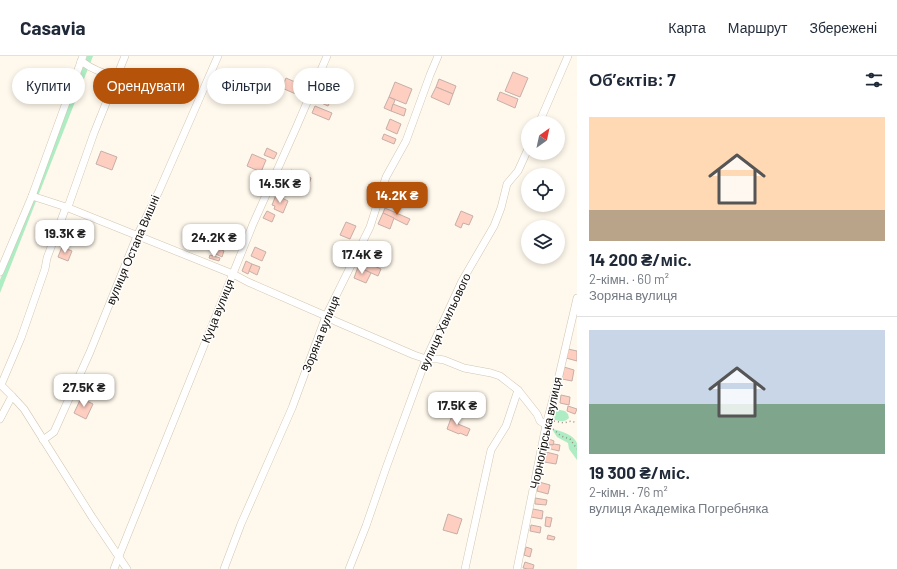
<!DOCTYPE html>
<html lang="uk">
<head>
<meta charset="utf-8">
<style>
  :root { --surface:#fff; --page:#f2f2f3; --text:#1f2937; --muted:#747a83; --line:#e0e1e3; --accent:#b45309 }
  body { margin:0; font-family:Barlow,sans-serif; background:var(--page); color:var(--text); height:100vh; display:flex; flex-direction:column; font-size:15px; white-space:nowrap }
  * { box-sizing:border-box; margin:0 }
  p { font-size:13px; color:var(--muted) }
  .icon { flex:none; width:22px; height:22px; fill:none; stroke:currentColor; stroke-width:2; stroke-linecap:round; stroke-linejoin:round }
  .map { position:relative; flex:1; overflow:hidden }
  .side { display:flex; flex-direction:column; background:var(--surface); width:320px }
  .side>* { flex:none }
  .top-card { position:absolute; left:12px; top:12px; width:380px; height:36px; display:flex; gap:8px }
  .needle { width:26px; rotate:33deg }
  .fabs { position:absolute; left:521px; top:60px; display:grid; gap:8px }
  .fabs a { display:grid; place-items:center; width:44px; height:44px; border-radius:50%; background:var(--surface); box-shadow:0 2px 6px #0003; font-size:20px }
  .price { position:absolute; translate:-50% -34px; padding:0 9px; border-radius:8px; background:#fff; color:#222; font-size:13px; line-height:26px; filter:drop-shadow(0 1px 2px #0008) }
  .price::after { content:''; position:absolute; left:50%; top:24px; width:12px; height:9px; margin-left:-6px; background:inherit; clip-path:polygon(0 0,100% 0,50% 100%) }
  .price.selected { background:var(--accent); color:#fff }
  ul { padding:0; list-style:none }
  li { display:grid; align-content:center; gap:8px; height:212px; padding:0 12px }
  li+li { border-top:1px solid var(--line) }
  li span { display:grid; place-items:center; height:124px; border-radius:0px; color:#555 }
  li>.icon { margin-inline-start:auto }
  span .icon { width:72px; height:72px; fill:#fffc; stroke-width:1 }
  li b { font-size:17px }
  h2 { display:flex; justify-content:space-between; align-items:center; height:48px; padding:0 12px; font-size:17px }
  .pill { padding:0 14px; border-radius:18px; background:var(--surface); box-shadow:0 2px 6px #0003; font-size:14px; line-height:36px }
  .pill.selected { background:var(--accent); color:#fff }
  header { display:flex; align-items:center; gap:24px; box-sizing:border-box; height:56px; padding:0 20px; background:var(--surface); border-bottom:1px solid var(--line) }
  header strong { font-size:19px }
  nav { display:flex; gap:22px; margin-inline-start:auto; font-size:14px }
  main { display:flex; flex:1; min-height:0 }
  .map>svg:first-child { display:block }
</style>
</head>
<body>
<header>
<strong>Casavia</strong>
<nav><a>Карта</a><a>Маршрут</a><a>Збережені</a></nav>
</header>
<main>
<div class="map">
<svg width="577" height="513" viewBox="0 0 577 513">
  <rect width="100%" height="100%" fill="#fff8ec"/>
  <g fill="#aeecc3">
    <polygon points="87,0 93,0 0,237 0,224"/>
    <path d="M555,353L565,355L568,358L569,362C563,368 556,364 549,362L551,356Z"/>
    <path d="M552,373C561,375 573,378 577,387C577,391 577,399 577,404L569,393L568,387L557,381Z"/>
  </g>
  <g fill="#fecec1" stroke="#c6afa8">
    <polygon points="513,16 528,22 520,41 505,35"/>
    <polygon points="275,18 281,20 275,39 268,37"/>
    <polygon points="128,20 140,24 134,39 123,34"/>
    <polygon points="286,22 302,29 298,39 282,32"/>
    <polygon points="439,23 456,30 453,38 436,31"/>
    <polygon points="395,26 412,33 406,48 389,41"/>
    <polygon points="436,31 453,38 449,49 431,41"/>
    <polygon points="322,34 333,39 328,50 317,45"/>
    <polygon points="500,36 518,43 515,52 497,44"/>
    <polygon points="389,41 395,44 391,55 384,52"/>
    <polygon points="393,48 406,53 404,60 391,55"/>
    <polygon points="315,50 332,57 329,64 312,57"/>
    <polygon points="390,63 401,68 397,78 386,73"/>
    <polygon points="384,78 396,83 394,88 382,83"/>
    <polygon points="267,92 277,97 274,103 264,99"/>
    <polygon points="101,95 117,101 112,114 96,108"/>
    <polygon points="252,98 266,104 261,116 247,110"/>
    <polygon points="291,114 311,122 309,128 303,125 299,135 287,130 290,122 288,121"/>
    <polygon points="276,139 288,145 283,157 274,153 275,150 272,149"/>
    <polygon points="385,152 410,163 407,169 383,157"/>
    <polygon points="267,155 275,159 272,166 263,162"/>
    <polygon points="461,155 473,160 469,169 463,167 461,172 455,169"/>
    <polygon points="383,157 394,162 390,173 378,168"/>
    <polygon points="346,166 356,170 350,183 340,179"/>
    <polygon points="62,191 72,195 68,205 58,201"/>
    <polygon points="255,191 266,196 262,205 251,200"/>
    <polygon points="218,192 224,195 222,201 216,198"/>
    <polygon points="210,199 220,202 219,205 209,202"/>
    <polygon points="361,204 381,213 378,220 358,211"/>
    <polygon points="246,205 252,208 248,218 242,215"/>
    <polygon points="252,208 260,211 257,219 249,215"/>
    <polygon points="358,211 371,217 366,227 354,222"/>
    <polygon points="568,293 577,295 577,305 566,302"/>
    <polygon points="564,311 574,314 572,325 562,323"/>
    <polygon points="561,339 570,341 569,349 560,347"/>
    <polygon points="81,342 93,348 86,363 74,357"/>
    <polygon points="568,350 577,353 575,358 567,355"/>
    <polygon points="453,357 461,361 458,368 470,373 467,380 460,377 459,378 447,373"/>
    <polygon points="549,383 554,385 553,389 548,388"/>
    <polygon points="548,388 553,389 554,388 560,389 559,395 547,392"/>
    <polygon points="546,396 558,399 556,408 544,406"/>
    <polygon points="539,426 550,429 548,438 537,435"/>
    <polygon points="535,442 547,444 546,449 535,448"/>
    <polygon points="533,453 543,455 542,463 531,461"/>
    <polygon points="448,458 462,463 457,478 443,474"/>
    <polygon points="546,461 552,462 550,471 545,470"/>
    <polygon points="531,469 541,471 540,477 530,475"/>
    <polygon points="548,479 555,481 554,484 547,483"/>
    <polygon points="526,491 532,493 530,501 524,499"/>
    <polygon points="525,506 534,509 533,513 528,513 523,512"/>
  </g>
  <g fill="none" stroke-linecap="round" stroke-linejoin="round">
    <g stroke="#d1c6b3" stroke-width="8">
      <g id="minor">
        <path d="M81,5C93,14 103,17 117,21"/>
        <polyline points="539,67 568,0"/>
        <polyline points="32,140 66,151 233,218 248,226 326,260 335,265 414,299 426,303 438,303 444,304 464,312 491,317 500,320 518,334 537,358 540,365 546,369"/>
        <polyline points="0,216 32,140 83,0"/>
        <polyline points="12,340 24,353 92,461 127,513"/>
        <polyline points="0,363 12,340 1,329 21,282 45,213 47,202 66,151 69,148 94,77 125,0"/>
        <polyline points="43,384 54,376 90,296 137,180 159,135 218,0"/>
        <polyline points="114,513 119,500 253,168 296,72 327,0"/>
        <polyline points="224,513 241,468 292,352 326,260 370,171 386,121 406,85 430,19 438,0"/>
        <polyline points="349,513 366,470 386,412 426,303 462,225 494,170 501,152 507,128 518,115 528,93"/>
        <polyline points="465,513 491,394 506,370 518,334"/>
        <polyline points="517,513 546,369 557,328 577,242"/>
      </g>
    </g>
    <g stroke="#969087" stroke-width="1.5" stroke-dasharray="1 3" stroke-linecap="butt">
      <polyline points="554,365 564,367 571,365 577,367"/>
      <polyline points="553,373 561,380 570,383 577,393"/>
    </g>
    <use href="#minor" stroke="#fff" stroke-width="7"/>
  </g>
  <g text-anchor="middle" stroke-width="3" stroke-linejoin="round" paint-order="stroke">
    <g font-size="12" fill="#120e08" stroke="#fff">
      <text transform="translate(133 194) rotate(-67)" y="4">вулиця Остапа Вишні</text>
      <text transform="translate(218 255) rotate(-68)" y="4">Куца вулиця</text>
      <text transform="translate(445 266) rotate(-65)" y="4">вулиця Хвильового</text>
      <text transform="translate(321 278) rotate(-68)" y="4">Зоряна вулиця</text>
      <text transform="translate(546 377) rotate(-78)" y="4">Чорногірська вулиця</text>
    </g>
  </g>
</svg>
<div class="fabs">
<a><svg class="needle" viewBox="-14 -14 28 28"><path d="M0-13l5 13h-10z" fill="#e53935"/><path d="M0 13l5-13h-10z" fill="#747a83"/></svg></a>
<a><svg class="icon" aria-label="locate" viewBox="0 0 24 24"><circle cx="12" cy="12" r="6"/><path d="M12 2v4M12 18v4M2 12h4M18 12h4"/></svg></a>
<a><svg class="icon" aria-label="layers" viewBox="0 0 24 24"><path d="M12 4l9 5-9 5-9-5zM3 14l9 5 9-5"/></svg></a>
</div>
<b class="price" style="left:280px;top:148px">14.5K ₴</b>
<b class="price selected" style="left:397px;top:160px">14.2K ₴</b>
<b class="price" style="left:65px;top:198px">19.3K ₴</b>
<b class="price" style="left:214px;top:202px">24.2K ₴</b>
<b class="price" style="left:362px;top:219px">17.4K ₴</b>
<b class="price" style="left:84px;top:352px">27.5K ₴</b>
<b class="price" style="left:457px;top:370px">17.5K ₴</b>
<div class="top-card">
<a class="pill">Купити</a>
<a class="pill selected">Орендувати</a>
<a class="pill">Фільтри</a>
<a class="pill">Нове</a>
</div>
</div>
<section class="side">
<h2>Об’єктів: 7<svg class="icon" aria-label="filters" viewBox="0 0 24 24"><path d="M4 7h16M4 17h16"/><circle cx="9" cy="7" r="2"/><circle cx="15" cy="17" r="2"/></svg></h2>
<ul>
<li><span style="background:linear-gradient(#ffd9b3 75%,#b9a48a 0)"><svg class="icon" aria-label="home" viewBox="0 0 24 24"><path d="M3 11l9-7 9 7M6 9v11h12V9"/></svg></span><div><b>14 200 ₴/міс.</b><p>2-кімн. · 60 m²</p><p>Зоряна вулиця</p></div></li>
<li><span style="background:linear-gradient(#c9d6e8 60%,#7fa58c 0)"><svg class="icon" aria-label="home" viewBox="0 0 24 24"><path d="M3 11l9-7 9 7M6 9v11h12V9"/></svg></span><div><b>19 300 ₴/міс.</b><p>2-кімн. · 76 m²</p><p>вулиця Академіка Погребняка</p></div></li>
</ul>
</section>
</main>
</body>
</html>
